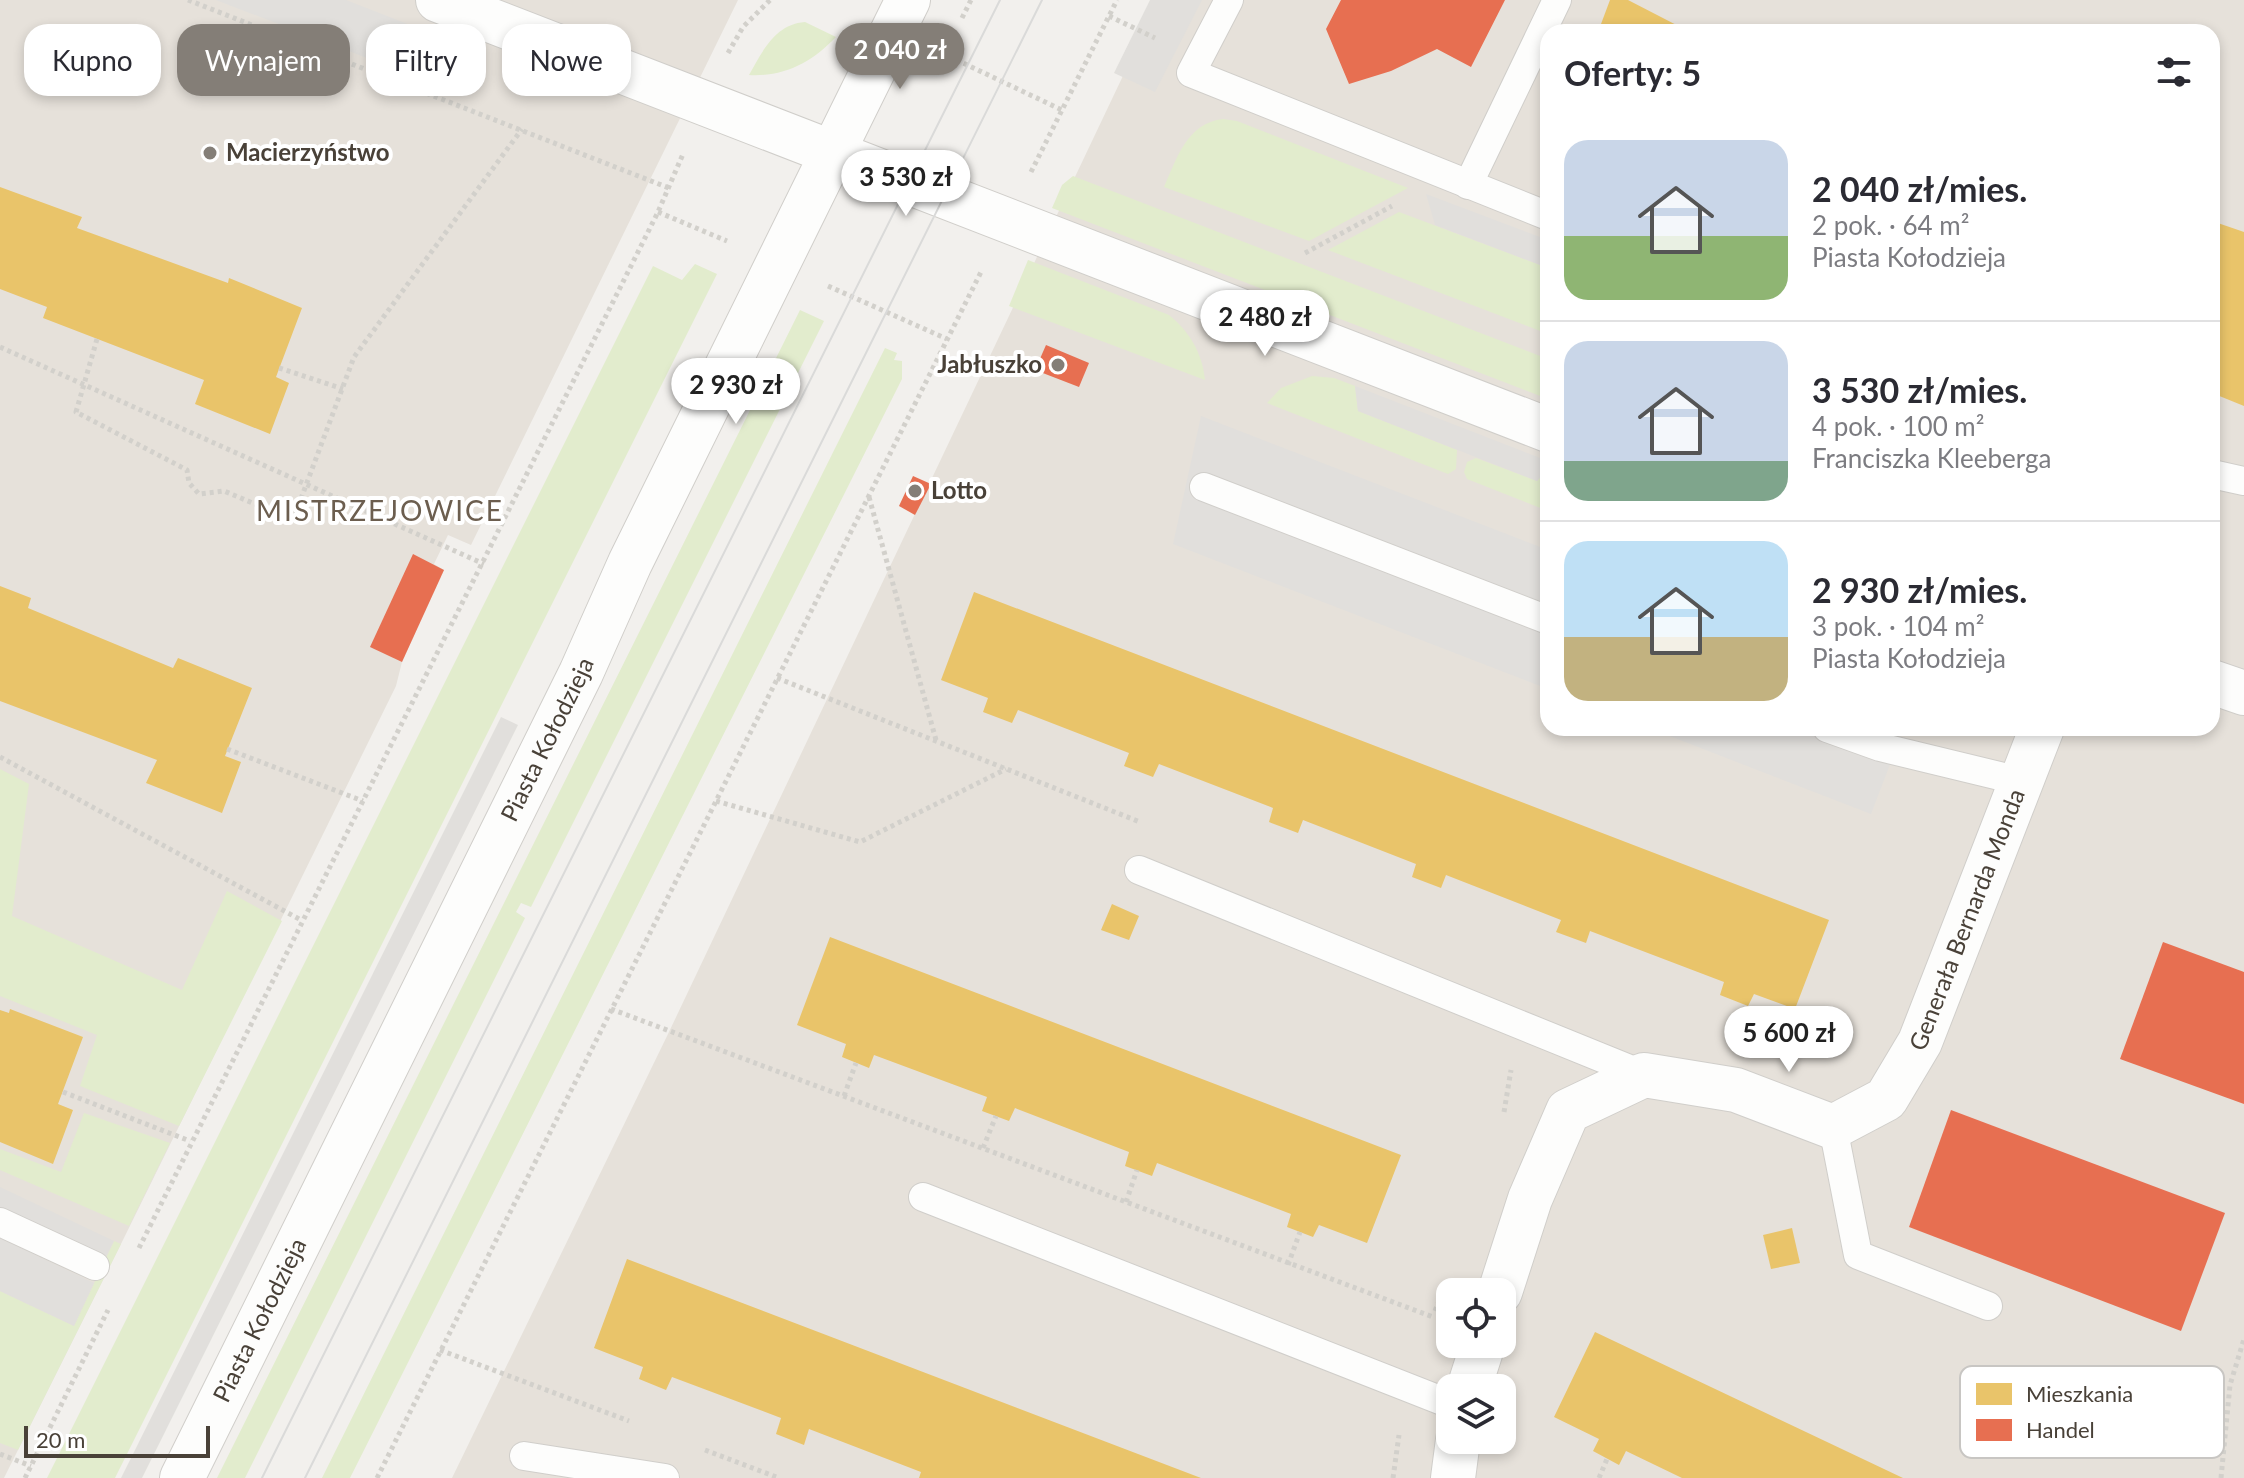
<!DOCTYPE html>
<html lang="pl">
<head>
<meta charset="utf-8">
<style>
  :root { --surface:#fff; --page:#f2f2f3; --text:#2b2b33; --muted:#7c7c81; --line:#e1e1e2; --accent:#847e77 }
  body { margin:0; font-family:Lato,sans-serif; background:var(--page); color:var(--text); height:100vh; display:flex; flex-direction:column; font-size:30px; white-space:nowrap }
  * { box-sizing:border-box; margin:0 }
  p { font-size:26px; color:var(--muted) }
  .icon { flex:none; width:44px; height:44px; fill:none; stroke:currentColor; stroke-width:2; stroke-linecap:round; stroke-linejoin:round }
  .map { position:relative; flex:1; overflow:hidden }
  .details { position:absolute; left:1540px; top:24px; width:680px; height:712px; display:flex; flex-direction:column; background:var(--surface); border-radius:24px; box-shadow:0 4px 12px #0003 }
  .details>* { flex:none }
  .banner { position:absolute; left:24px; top:24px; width:760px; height:72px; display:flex; gap:16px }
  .tools { position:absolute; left:1436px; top:1278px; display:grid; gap:16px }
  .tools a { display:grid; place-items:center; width:80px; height:80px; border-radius:16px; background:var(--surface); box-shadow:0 4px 12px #0003; font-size:40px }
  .scale { position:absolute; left:24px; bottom:20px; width:186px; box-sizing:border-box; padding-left:8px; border:4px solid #494138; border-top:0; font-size:22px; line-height:28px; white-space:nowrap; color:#494138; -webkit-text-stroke:6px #fff; paint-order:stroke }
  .price { position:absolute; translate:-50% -68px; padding:0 18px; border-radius:28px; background:#fff; color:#222; font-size:26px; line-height:52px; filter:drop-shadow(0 2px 4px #0008) }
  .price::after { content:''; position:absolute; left:50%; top:48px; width:24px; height:18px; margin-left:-12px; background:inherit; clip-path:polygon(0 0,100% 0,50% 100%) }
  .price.on { background:var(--accent); color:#fff }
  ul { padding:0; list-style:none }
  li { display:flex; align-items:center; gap:24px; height:200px; padding:0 24px }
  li+li { border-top:2px solid var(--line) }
  li span { display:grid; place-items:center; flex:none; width:224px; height:160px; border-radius:24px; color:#555 }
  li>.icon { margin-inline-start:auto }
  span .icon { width:96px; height:96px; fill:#fffc; stroke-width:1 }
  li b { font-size:34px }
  h2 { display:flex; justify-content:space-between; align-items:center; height:96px; padding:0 24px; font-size:34px }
  .tag { padding:0 28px; border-radius:24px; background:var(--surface); box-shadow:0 4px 12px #0003; font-size:28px; line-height:72px }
  .tag.on { background:var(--accent); color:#fff }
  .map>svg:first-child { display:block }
</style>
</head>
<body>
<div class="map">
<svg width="2244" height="1478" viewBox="0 0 2244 1478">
  <rect width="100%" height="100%" fill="#f2f0ed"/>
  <g fill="#e6e1da" fill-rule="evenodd">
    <polygon points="0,0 738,0 471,545 448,535 434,564 444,570 402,662 396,686 121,1244 4,1478 0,1478"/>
    <path d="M1159,0H2244V1478H452L668,1034ZM1548,32H2212V728H1548ZM1450,1292H1502V1344H1450ZM1450,1388H1502V1440H1450Z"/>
  </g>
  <g fill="#e2eccd">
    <path d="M805,22L836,37C812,62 785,77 749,75C762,52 775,24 805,22Z"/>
    <path d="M1223,119L1237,121L1408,188L1309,241L1164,187C1177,158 1187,123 1223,119Z"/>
    <polygon points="1073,176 1548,359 1548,399 1052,208 1062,185"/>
    <polygon points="1399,212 1548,268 1548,334 1328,250"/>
    <path d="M1028,260L1169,315C1190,332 1202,353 1205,380L1009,306Z"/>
    <polygon points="695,264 717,274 115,1478 47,1478 653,266 682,280"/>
    <polygon points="800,310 824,321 531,907 521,903 516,912 525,918 245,1478 217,1478"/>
    <polygon points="885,348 897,353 894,360 902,361 902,379 350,1478 322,1478"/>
    <polygon points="1312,376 1334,378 1355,386 1358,411 1457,450 1456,469 1448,474 1267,403 1281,388"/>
    <polygon points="1476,458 1537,481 1548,469 1548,511 1467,479 1464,472 1467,462"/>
    <polygon points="0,769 29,784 12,916 182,990 227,891 282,921 179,1126 80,1086 97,1035 0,996"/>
    <polygon points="84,1113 170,1143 129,1226 0,1170 0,1149 61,1172"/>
    <polygon points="114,1241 121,1244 18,1450 0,1443 0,1291 74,1326"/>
  </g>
  <g fill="#e1dfdc">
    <polygon points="216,0 346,0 469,48 450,90"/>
    <polygon points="1150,0 1202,0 1155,92 1114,73"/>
    <polygon points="1426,194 1548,240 1548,268 1435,225"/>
    <polygon points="1355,386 1548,461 1548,469 1537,481 1358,411"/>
    <polygon points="1201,416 1548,550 1548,689 1173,544"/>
    <polygon points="501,717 518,725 142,1478 121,1478"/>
    <polygon points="1649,728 1904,728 1871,814"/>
    <polygon points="0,1187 114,1241 105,1259 0,1210"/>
    <polygon points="0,1238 94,1283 74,1326 0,1291"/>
  </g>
  <g fill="#e9c46a">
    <polygon points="1610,0 1628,0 1690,32 1598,32"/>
    <polygon points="0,187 82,217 77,228 228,283 229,278 302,308 276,377 289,383 270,434 195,404 204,380 43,318 47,307 0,289"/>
    <polygon points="2212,221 2244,232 2244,406 2212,393"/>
    <polygon points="0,586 31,598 28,608 173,668 178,658 252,688 225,756 241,762 222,813 146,783 157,760 0,701"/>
    <polygon points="974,592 1829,920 1795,1009 1754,994 1748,1006 1720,995 1724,982 1590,931 1586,943 1556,932 1561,920 1446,875 1441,888 1412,877 1416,864 1303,820 1298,833 1269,822 1273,808 1159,764 1153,777 1124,766 1129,753 1018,710 1012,723 983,712 988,698 941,680"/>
    <polygon points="1112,904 1139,916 1129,940 1101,930"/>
    <polygon points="830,937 1401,1155 1367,1243 1319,1225 1313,1237 1287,1227 1291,1214 1157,1163 1152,1176 1125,1166 1129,1152 1015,1108 1009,1121 982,1111 987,1097 874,1055 869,1068 842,1057 846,1044 797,1025"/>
    <polygon points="10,1009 83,1037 58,1104 73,1110 53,1164 0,1142 0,1010 9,1013"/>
    <polygon points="1792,1228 1800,1263 1771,1269 1763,1235"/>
    <polygon points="627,1259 1201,1478 919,1478 921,1472 809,1429 804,1445 776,1434 781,1418 672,1377 666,1390 639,1379 643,1367 594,1348"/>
    <polygon points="1595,1332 1903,1478 1682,1478 1626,1451 1619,1465 1593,1451 1599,1439 1554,1417"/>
  </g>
  <g fill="#e76f51">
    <polygon points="1341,0 1505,0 1471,67 1437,49 1391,71 1349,84 1326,29"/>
    <polygon points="1046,345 1089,363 1079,387 1035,370"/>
    <polygon points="913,476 931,484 915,515 899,506"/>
    <polygon points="413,554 444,570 402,662 370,647"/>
    <polygon points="2163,942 2244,972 2244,1104 2120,1059"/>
    <polygon points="1951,1110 2225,1213 2181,1331 1909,1227"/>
  </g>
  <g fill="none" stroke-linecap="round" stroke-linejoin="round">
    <g stroke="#d0ceca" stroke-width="30">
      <g id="service">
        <polyline points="1229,0 1191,73 1548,216"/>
        <polyline points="1468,185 1557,0"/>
        <polyline points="2212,474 2244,481"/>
        <polyline points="1204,487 1548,620"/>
        <polyline points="1827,728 1880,747 2020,781"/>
        <polyline points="1139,870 1644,1075"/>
        <polyline points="1833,1127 1858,1255 1988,1306"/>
        <polyline points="923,1197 1450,1404"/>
        <polyline points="0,1222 95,1266"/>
        <polyline points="524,1456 665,1478"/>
      </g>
    </g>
    <g stroke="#d0ceca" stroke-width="46">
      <g id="minor">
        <polyline points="438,0 1548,430"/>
        <polyline points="2212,682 2244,693"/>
        <path id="s1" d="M1500,1292L1530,1199L1568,1111L1644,1075L1736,1090L1833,1127L1886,1099L1920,1042L2042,728"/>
        <polyline points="1469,1388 1483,1344"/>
        <polyline points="1453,1478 1458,1440"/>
      </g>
    </g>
    <g stroke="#d0ceca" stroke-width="46">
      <g id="tertiary">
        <path id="s2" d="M182,1478L581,673L630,563L908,0"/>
      </g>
    </g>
    <g stroke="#d2d0cb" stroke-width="5" stroke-dasharray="4 4" stroke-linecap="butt">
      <polyline points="188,0 669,188"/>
      <polyline points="1109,16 1155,38"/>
      <polyline points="962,18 971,0"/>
      <polyline points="728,53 743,27 770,0"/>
      <polyline points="942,53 1062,110"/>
      <polyline points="1031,172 1117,0"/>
      <polyline points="658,212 727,241"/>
      <polyline points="1305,253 1392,206"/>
      <polyline points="828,286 947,339"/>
      <polyline points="97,339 76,412 187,470 189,483 199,494 224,491 293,520 354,357 522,129"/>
      <polyline points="0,347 484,564"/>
      <polyline points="279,368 343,389"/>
      <polyline points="869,497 936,740"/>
      <polyline points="777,678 1140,822"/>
      <polyline points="227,749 363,801"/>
      <polyline points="0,757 301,920"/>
      <polyline points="716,801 860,842 1006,769"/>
      <polyline points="611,1009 1433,1317"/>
      <polyline points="63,1092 190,1141"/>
      <polyline points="844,1096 856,1063"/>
      <polyline points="1504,1112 1511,1070"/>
      <polyline points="983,1148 996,1116"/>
      <polyline points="1126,1202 1137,1170"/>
      <polyline points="139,1248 658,212 683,154"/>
      <polyline points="1288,1265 1300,1232"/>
      <polyline points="1435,1311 1443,1291"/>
      <polyline points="440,1350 629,1421"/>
      <polyline points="705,1450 779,1478"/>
      <polyline points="0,1454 31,1466"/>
      <polyline points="25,1478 108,1310"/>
      <polyline points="377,1478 982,270"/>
      <polyline points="1393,1478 1399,1435"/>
      <polyline points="1599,1478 1607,1459"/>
      <polyline points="2221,1478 2230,1385 2244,1339"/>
    </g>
    <use href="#service" stroke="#fdfdfc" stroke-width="28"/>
    <use href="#minor" stroke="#fdfdfc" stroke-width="44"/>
    <use href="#tertiary" stroke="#fdfdfc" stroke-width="44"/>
    <g stroke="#dadad9" stroke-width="2">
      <polyline points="262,1478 1000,0"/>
      <polyline points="305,1478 1042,0"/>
    </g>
  </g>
  <g fill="#847e77" stroke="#fff" stroke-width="3">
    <circle cx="210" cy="153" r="8"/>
    <circle cx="1058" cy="365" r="8"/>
    <circle cx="915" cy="491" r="8"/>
  </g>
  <g text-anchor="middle" stroke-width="8" stroke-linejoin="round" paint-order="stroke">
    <g font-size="24" font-weight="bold" fill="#494138" stroke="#fff" text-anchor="start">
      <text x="226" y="161">Macierzyństwo</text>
      <text x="1042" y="373" text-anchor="end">Jabłuszko</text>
      <text x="931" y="499">Lotto</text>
    </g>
    <g font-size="24" fill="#494138" stroke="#fff">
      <text dy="8" stroke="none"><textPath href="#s2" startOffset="824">Piasta Kołodzieja</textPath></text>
      <text dy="8" stroke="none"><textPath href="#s1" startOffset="732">Generała Bernarda Monda</textPath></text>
      <text dy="8" stroke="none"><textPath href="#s2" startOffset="176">Piasta Kołodzieja</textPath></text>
    </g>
    <g font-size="28" letter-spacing="2" fill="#6c5e4f" stroke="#fff">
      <text x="380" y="521">MISTRZEJOWICE</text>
    </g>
  </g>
  <rect x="1960" y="1366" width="264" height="92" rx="12" fill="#fff" stroke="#c8c6c3" stroke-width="2"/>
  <rect x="1976" y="1383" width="36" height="22" fill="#e9c46a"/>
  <rect x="1976" y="1419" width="36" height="22" fill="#e76f51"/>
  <g font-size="22" fill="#494138">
    <text x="2026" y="1402">Mieszkania</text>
    <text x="2026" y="1438">Handel</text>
  </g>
</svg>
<div class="tools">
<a><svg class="icon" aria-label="locate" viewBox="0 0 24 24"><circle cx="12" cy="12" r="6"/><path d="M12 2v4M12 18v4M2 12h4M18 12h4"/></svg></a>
<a><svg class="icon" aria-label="layers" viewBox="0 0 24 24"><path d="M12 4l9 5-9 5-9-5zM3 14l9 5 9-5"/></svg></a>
</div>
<div class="scale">20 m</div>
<b class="price on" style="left:900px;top:91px">2 040 zł</b>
<b class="price" style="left:906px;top:218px">3 530 zł</b>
<b class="price" style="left:1265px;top:358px">2 480 zł</b>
<b class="price" style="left:736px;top:426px">2 930 zł</b>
<b class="price" style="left:1789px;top:1074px">5 600 zł</b>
<div class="banner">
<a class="tag">Kupno</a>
<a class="tag on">Wynajem</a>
<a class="tag">Filtry</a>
<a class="tag">Nowe</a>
</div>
<section class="details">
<h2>Oferty: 5<svg class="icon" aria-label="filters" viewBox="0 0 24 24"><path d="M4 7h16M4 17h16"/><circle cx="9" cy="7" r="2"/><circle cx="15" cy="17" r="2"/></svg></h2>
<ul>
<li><span style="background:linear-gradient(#c9d6e8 60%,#8fb573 0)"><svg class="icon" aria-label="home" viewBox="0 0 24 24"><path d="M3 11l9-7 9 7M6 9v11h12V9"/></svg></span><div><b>2 040 zł/mies.</b><p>2 pok. · 64 m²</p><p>Piasta Kołodzieja</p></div></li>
<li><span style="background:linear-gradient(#c9d6e8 75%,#7fa58c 0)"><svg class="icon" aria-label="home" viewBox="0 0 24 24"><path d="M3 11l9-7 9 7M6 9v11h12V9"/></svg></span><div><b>3 530 zł/mies.</b><p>4 pok. · 100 m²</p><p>Franciszka Kleeberga</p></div></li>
<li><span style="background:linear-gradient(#bfe0f5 60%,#c2b280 0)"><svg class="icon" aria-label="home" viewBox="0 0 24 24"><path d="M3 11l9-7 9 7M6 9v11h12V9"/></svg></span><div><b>2 930 zł/mies.</b><p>3 pok. · 104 m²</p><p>Piasta Kołodzieja</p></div></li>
</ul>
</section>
</div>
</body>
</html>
